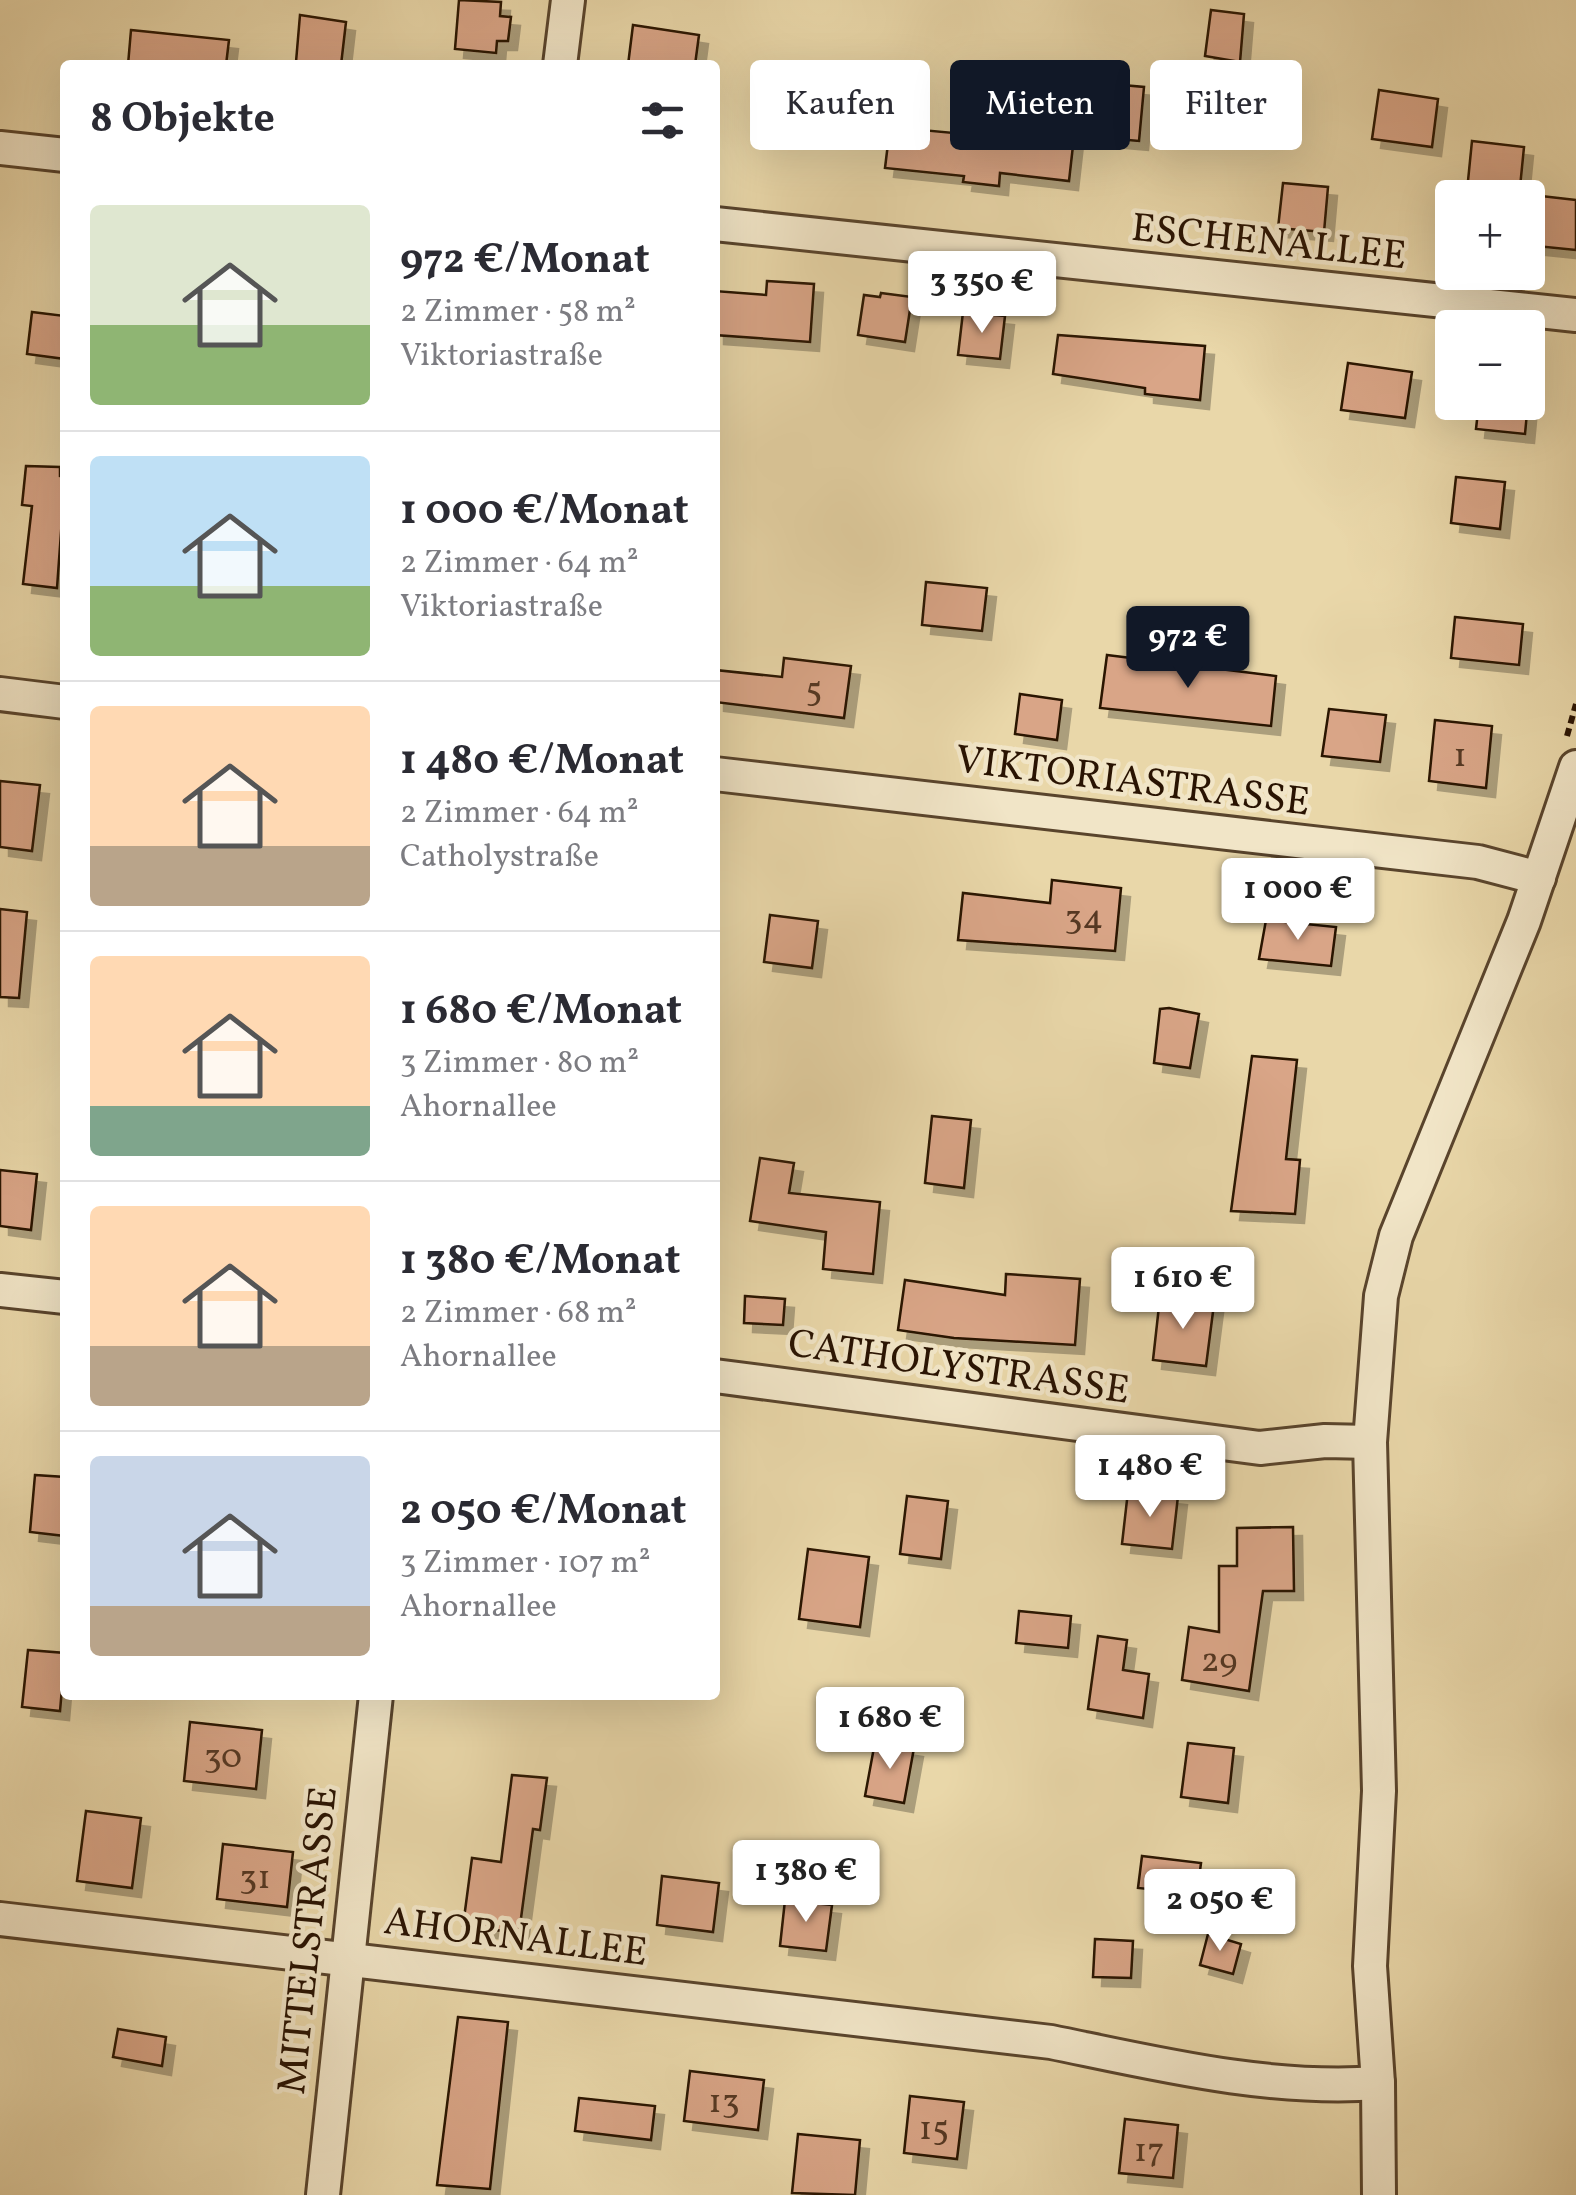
<!DOCTYPE html>
<html lang="de">
<head>
<meta charset="utf-8">
<style>
  :root { --surface:#fff; --page:#f7f7f7; --text:#2b2b33; --muted:#7c7c81; --line:#e1e1e2; --accent:#111827 }
  body { margin:0; font-family:Vollkorn,serif; background:var(--page); color:var(--text); height:100vh; display:flex; flex-direction:column; font-size:38px; white-space:nowrap }
  * { box-sizing:border-box; margin:0 }
  p { font-size:32px; color:var(--muted) }
  .icon { flex:none; width:55px; height:55px; fill:none; stroke:currentColor; stroke-width:2; stroke-linecap:round; stroke-linejoin:round }
  .map { position:relative; flex:1; overflow:hidden }
  .details { position:absolute; left:60px; top:60px; width:660px; height:1640px; display:flex; flex-direction:column; background:var(--surface); border-radius:10px; box-shadow:0 10px 40px #0002 }
  .details>* { flex:none }
  .hud { position:absolute; left:750px; top:60px; width:675px; height:90px; display:flex; gap:20px }
  .fabs { position:absolute; left:1435px; top:180px; display:grid; gap:20px }
  .fabs a { display:grid; place-items:center; width:110px; height:110px; border-radius:10px; background:var(--surface); box-shadow:0 10px 40px #0002; font-size:50px }
  .price { position:absolute; translate:-50% -85px; padding:0 22px; border-radius:10px; background:#fff; color:#222; font-size:32px; line-height:65px; filter:drop-shadow(0 2px 5px #0008) }
  .price::after { content:''; position:absolute; left:50%; top:60px; width:30px; height:22px; margin-left:-15px; background:inherit; clip-path:polygon(0 0,100% 0,50% 100%) }
  .price.on { background:var(--accent); color:#fff }
  ul { padding:0; list-style:none }
  li { display:flex; align-items:center; gap:30px; height:250px; padding:0 30px }
  li+li { border-top:2px solid var(--line) }
  li span { display:grid; place-items:center; flex:none; width:280px; height:200px; border-radius:10px; color:#555 }
  li>.icon { margin-inline-start:auto }
  span .icon { width:120px; height:120px; fill:#fffc; stroke-width:1 }
  li b { font-size:42px }
  h2 { display:flex; justify-content:space-between; align-items:center; height:120px; padding:0 30px; font-size:42px }
  .tag { padding:0 35px; border-radius:10px; background:var(--surface); box-shadow:0 10px 40px #0002; font-size:35px; line-height:90px }
  .tag.on { background:var(--accent); color:#fff }
  .map>svg:first-child { display:block }
</style>
</head>
<body>
<div class="map">
<svg width="1576" height="2195" viewBox="0 0 1576 2195">
  <defs>
    <filter id="shadow"><feDropShadow dx="9" dy="9" stdDeviation="0" flood-color="#0004"/></filter>
  </defs>
  <rect width="100%" height="100%" fill="#e9d7a9"/>
  <filter id="stains"><feTurbulence type="fractalNoise" baseFrequency=".002" numOctaves="4"/><feColorMatrix values="0 0 0 0 .2 0 0 0 0 .09 0 0 0 0 .02 0 0 0 .5 -.17"/></filter>
  <radialGradient id="worn" r=".72"><stop offset=".6" stop-color="#630" stop-opacity="0"/><stop offset="1" stop-color="#630" stop-opacity=".3"/></radialGradient>
  <g fill="#d9a587" stroke="#291302" stroke-width="2.5" filter="url(#shadow)">
    <polygon points="459,0 501,2 500,16 511,17 508,41 497,41 496,53 455,49"/>
    <polygon points="1211,10 1244,14 1240,62 1205,56"/>
    <polygon points="300,15 346,22 341,65 296,62"/>
    <polygon points="633,25 699,35 695,65 628,65"/>
    <polygon points="131,30 229,40 226,65 128,65"/>
    <polygon points="1111,84 1144,87 1139,141 1106,138"/>
    <polygon points="1379,90 1438,99 1432,147 1372,139"/>
    <polygon points="999,111 1076,119 1069,181 1000,173 999,186 963,182 964,176 885,168 890,127 996,137"/>
    <polygon points="1472,141 1524,147 1519,197 1467,191"/>
    <polygon points="1283,183 1328,187 1324,232 1278,228"/>
    <polygon points="1541,196 1576,200 1576,250 1536,246"/>
    <polygon points="767,281 814,284 810,342 715,335 715,291 766,295"/>
    <polygon points="881,293 912,297 905,342 858,335 864,295 880,297"/>
    <polygon points="32,312 65,316 65,359 27,354"/>
    <polygon points="963,312 1005,316 1000,359 958,355"/>
    <polygon points="1058,335 1205,346 1200,400 1145,394 1145,388 1053,374"/>
    <polygon points="1348,363 1412,372 1405,418 1341,410"/>
    <polygon points="1479,402 1528,402 1525,434 1476,429"/>
    <polygon points="26,466 60,467 60,476 65,477 57,588 23,584 32,506 22,505"/>
    <polygon points="1456,477 1505,482 1500,529 1451,523"/>
    <polygon points="926,582 987,588 982,631 922,625"/>
    <polygon points="1455,617 1523,624 1519,665 1451,658"/>
    <polygon points="1107,655 1276,676 1271,726 1100,708"/>
    <polygon points="784,658 851,666 844,718 715,702 715,670 782,677"/>
    <polygon points="1020,694 1062,700 1057,740 1015,734"/>
    <polygon points="1329,709 1386,715 1380,762 1322,756"/>
    <polygon points="1435,720 1492,726 1486,788 1429,781"/>
    <polygon points="0,781 40,785 32,851 0,847"/>
    <polygon points="1052,880 1121,888 1115,951 958,940 963,893 1050,903"/>
    <polygon points="0,909 27,912 19,998 0,997"/>
    <polygon points="770,915 818,921 812,968 764,962"/>
    <polygon points="1266,920 1336,927 1331,966 1259,959"/>
    <polygon points="1169,1008 1199,1014 1190,1068 1154,1063 1160,1009"/>
    <polygon points="1252,1056 1297,1060 1286,1159 1300,1160 1295,1214 1231,1211"/>
    <polygon points="932,1116 971,1120 964,1188 925,1183"/>
    <polygon points="760,1158 794,1163 789,1193 880,1202 873,1274 823,1269 826,1232 750,1221"/>
    <polygon points="0,1170 37,1174 31,1230 0,1226"/>
    <polygon points="1006,1274 1080,1279 1075,1345 954,1338 898,1330 905,1280 1005,1295"/>
    <polygon points="745,1296 785,1299 783,1325 744,1323"/>
    <polygon points="1160,1297 1214,1304 1206,1366 1153,1360"/>
    <polygon points="35,1475 65,1477 65,1536 30,1532"/>
    <polygon points="1128,1491 1178,1496 1172,1549 1122,1544"/>
    <polygon points="907,1496 948,1501 941,1559 900,1554"/>
    <polygon points="1293,1527 1294,1591 1263,1591 1249,1691 1182,1680 1189,1627 1219,1632 1219,1566 1237,1566 1237,1528"/>
    <polygon points="808,1549 869,1557 860,1627 799,1619"/>
    <polygon points="1019,1611 1071,1616 1068,1648 1016,1643"/>
    <polygon points="1098,1636 1127,1640 1123,1670 1149,1674 1143,1718 1088,1709"/>
    <polygon points="28,1650 65,1653 60,1711 22,1707"/>
    <polygon points="190,1722 262,1730 256,1789 184,1781"/>
    <polygon points="875,1742 914,1748 904,1803 865,1796"/>
    <polygon points="1188,1743 1234,1748 1228,1803 1181,1797"/>
    <polygon points="512,1775 547,1778 540,1830 533,1829 519,1933 463,1926 472,1858 501,1862"/>
    <polygon points="86,1811 141,1818 132,1888 77,1881"/>
    <polygon points="223,1844 293,1852 287,1907 217,1899"/>
    <polygon points="1142,1856 1201,1863 1197,1894 1138,1888"/>
    <polygon points="662,1876 719,1883 713,1932 657,1925"/>
    <polygon points="785,1900 832,1905 826,1951 780,1946"/>
    <polygon points="1208,1934 1241,1944 1233,1974 1200,1965"/>
    <polygon points="1095,1939 1133,1941 1131,1978 1093,1977"/>
    <polygon points="458,2017 508,2022 490,2189 437,2185"/>
    <polygon points="118,2029 166,2037 162,2066 113,2057"/>
    <polygon points="690,2071 764,2080 758,2130 684,2121"/>
    <polygon points="910,2096 964,2102 957,2159 904,2153"/>
    <polygon points="579,2098 655,2106 651,2140 575,2131"/>
    <polygon points="1125,2119 1178,2125 1173,2178 1119,2173"/>
    <polygon points="798,2134 860,2140 855,2195 792,2193"/>
  </g>
  <g fill="none" stroke-linecap="round" stroke-linejoin="round">
    <g stroke="#59442c" stroke-width="38">
      <g id="street">
        <polyline points="560,65 568,0"/>
        <polyline points="0,148 65,155"/>
        <polyline points="715,224 1576,315"/>
        <polyline points="0,694 65,702"/>
        <polyline points="715,774 1478,862 1539,878"/>
        <polyline points="0,1290 65,1297"/>
        <polyline points="715,1376 1260,1448 1325,1441 1370,1442"/>
        <path d="M0,1919L1051,2042C1158,2064 1268,2091 1378,2083"/>
        <polyline points="323,2195 376,1695"/>
        <polyline points="1379,2195 1378,2083 1370,1966 1379,1791 1370,1442 1381,1296 1396,1236 1524,921 1576,767"/>
      </g>
    </g>
    <polyline stroke="#291302" stroke-width="6" stroke-dasharray="8 5" stroke-linecap="butt" points="1567,736 1576,704"/>
    <use href="#street" stroke="#f1e5c7" stroke-width="32"/>
  </g>
  <g text-anchor="middle" stroke-width="9" stroke-linejoin="round" paint-order="stroke">
    <g font-size="35" fill="#553823">
      <text x="814" y="700">5</text>
      <text x="1460" y="766">1</text>
      <text x="1084" y="928">34</text>
      <text x="1219" y="1671">29</text>
      <text x="223" y="1767">30</text>
      <text x="255" y="1888">31</text>
      <text x="724" y="2112">13</text>
      <text x="934" y="2139">15</text>
      <text x="1149" y="2161">17</text>
    </g>
    <g font-size="40" fill="#291302" stroke="#f1e5c7">
      <text transform="translate(1269 240) rotate(6)" y="14">ESCHENALLEE</text>
      <text transform="translate(1133 779) rotate(7)" y="14">VIKTORIASTRASSE</text>
      <text transform="translate(959 1365) rotate(8)" y="14">CATHOLYSTRASSE</text>
      <text transform="translate(516 1935) rotate(7)" y="14">AHORNALLEE</text>
      <text transform="translate(306 1940) rotate(-84)" y="14">MITTELSTRASSE</text>
    </g>
  </g>
  <rect width="100%" height="100%" filter="url(#stains)"/>
  <rect width="100%" height="100%" fill="url(#worn)"/>
</svg>
<div class="fabs">
<a>+</a>
<a>−</a>
</div>
<b class="price" style="left:982px;top:336px">3 350 €</b>
<b class="price on" style="left:1188px;top:691px">972 €</b>
<b class="price" style="left:1298px;top:943px">1 000 €</b>
<b class="price" style="left:1183px;top:1332px">1 610 €</b>
<b class="price" style="left:1150px;top:1520px">1 480 €</b>
<b class="price" style="left:890px;top:1772px">1 680 €</b>
<b class="price" style="left:806px;top:1925px">1 380 €</b>
<b class="price" style="left:1220px;top:1954px">2 050 €</b>
<div class="hud">
<a class="tag">Kaufen</a>
<a class="tag on">Mieten</a>
<a class="tag">Filter</a>
</div>
<section class="details">
<h2>8 Objekte<svg class="icon" aria-label="filters" viewBox="0 0 24 24"><path d="M4 7h16M4 17h16"/><circle cx="9" cy="7" r="2"/><circle cx="15" cy="17" r="2"/></svg></h2>
<ul>
<li><span style="background:linear-gradient(#dfe7d0 60%,#8fb573 0)"><svg class="icon" aria-label="home" viewBox="0 0 24 24"><path d="M3 11l9-7 9 7M6 9v11h12V9"/></svg></span><div><b>972 €/Monat</b><p>2 Zimmer · 58 m²</p><p>Viktoriastraße</p></div></li>
<li><span style="background:linear-gradient(#bfe0f5 65%,#8fb573 0)"><svg class="icon" aria-label="home" viewBox="0 0 24 24"><path d="M3 11l9-7 9 7M6 9v11h12V9"/></svg></span><div><b>1 000 €/Monat</b><p>2 Zimmer · 64 m²</p><p>Viktoriastraße</p></div></li>
<li><span style="background:linear-gradient(#ffd9b3 70%,#b9a48a 0)"><svg class="icon" aria-label="home" viewBox="0 0 24 24"><path d="M3 11l9-7 9 7M6 9v11h12V9"/></svg></span><div><b>1 480 €/Monat</b><p>2 Zimmer · 64 m²</p><p>Catholystraße</p></div></li>
<li><span style="background:linear-gradient(#ffd9b3 75%,#7fa58c 0)"><svg class="icon" aria-label="home" viewBox="0 0 24 24"><path d="M3 11l9-7 9 7M6 9v11h12V9"/></svg></span><div><b>1 680 €/Monat</b><p>3 Zimmer · 80 m²</p><p>Ahornallee</p></div></li>
<li><span style="background:linear-gradient(#ffd9b3 70%,#b9a48a 0)"><svg class="icon" aria-label="home" viewBox="0 0 24 24"><path d="M3 11l9-7 9 7M6 9v11h12V9"/></svg></span><div><b>1 380 €/Monat</b><p>2 Zimmer · 68 m²</p><p>Ahornallee</p></div></li>
<li><span style="background:linear-gradient(#c9d6e8 75%,#b9a48a 0)"><svg class="icon" aria-label="home" viewBox="0 0 24 24"><path d="M3 11l9-7 9 7M6 9v11h12V9"/></svg></span><div><b>2 050 €/Monat</b><p>3 Zimmer · 107 m²</p><p>Ahornallee</p></div></li>
</ul>
</section>
</div>
</body>
</html>
